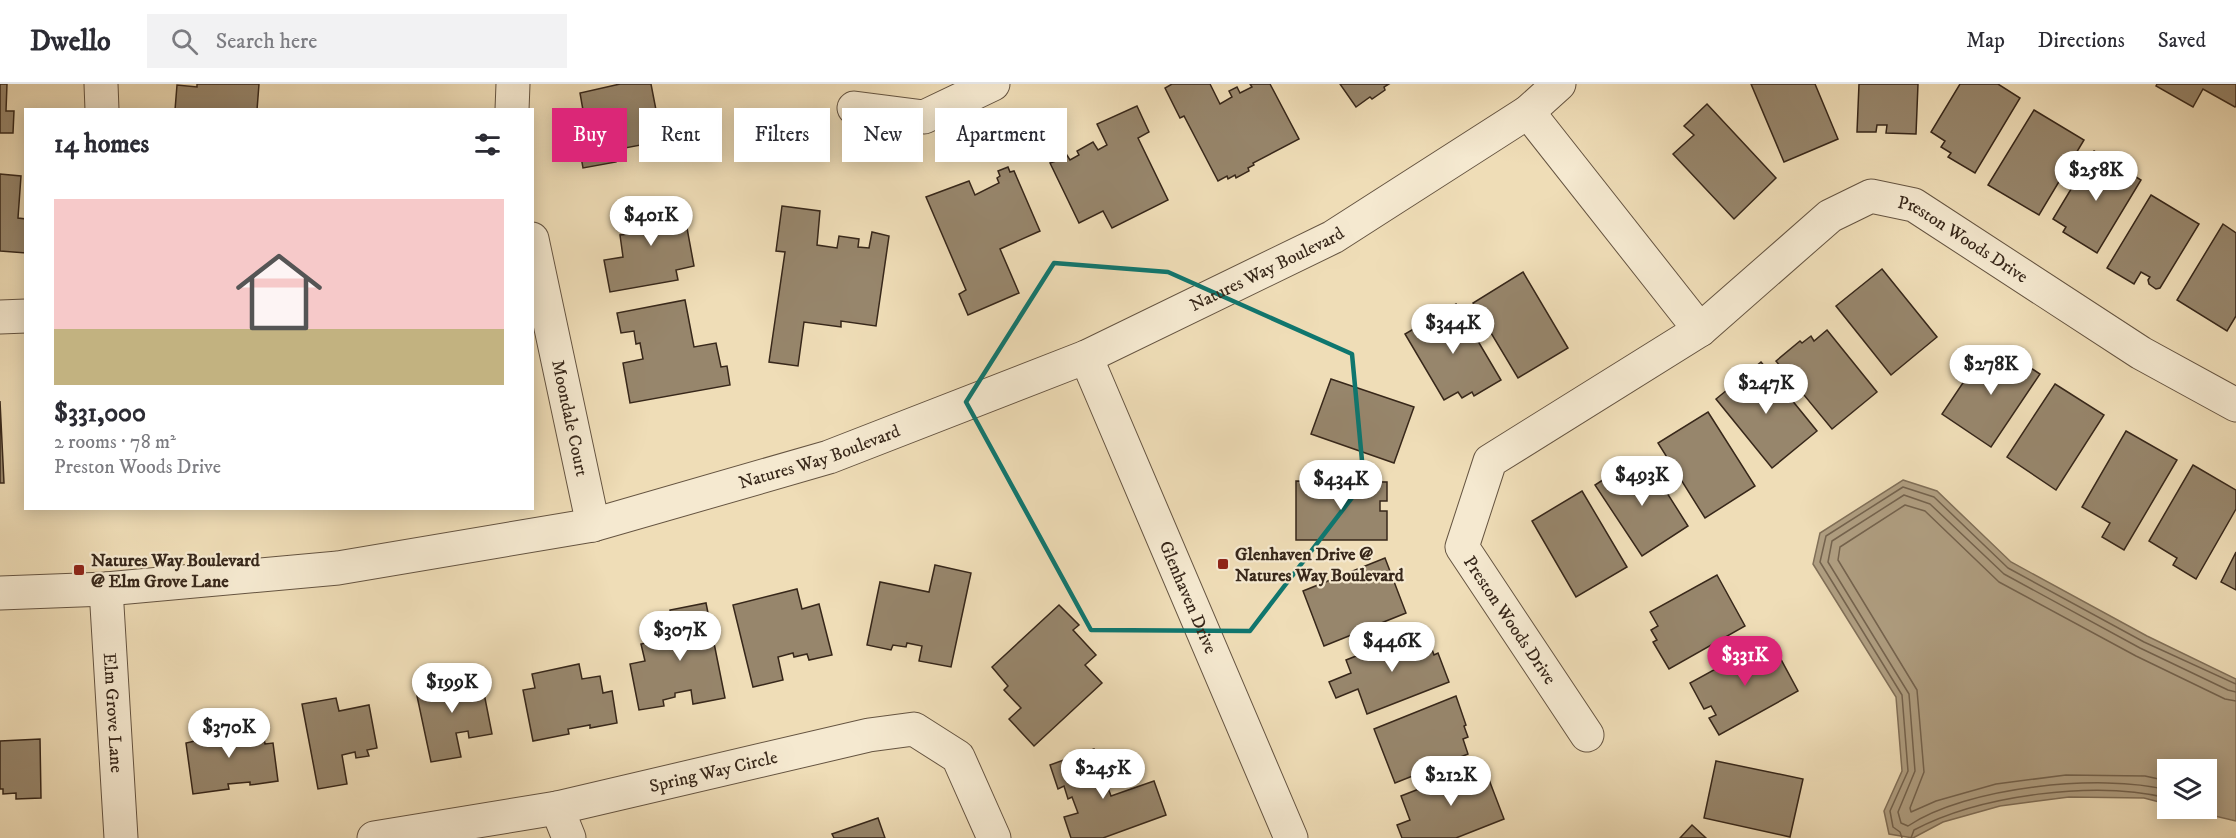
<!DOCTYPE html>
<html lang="en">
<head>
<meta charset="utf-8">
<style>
  :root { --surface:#fff; --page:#f2f2f3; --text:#2b2b33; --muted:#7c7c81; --line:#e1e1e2; --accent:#db2777 }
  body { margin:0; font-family:"IM FELL DW Pica",serif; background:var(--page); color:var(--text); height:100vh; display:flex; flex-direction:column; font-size:22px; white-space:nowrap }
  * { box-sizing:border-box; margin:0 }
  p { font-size:20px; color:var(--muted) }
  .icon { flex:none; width:33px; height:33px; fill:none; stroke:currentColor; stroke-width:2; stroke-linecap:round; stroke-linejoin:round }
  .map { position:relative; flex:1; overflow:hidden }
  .side { position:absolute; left:24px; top:24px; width:510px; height:402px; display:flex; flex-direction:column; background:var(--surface); border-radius:0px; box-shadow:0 3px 15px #0003 }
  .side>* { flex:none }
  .guide { position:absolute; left:552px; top:24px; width:570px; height:54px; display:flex; gap:12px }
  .fabs { position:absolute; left:2157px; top:675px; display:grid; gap:12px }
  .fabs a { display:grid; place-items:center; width:60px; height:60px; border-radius:0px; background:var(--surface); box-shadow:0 3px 15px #0003; font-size:30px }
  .price { position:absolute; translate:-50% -51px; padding:0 14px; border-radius:21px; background:#fff; color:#222; font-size:20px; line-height:39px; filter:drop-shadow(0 2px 3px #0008) }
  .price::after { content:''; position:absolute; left:50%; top:36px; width:18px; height:14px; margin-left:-9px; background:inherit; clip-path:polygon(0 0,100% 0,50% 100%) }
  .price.active { background:var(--accent); color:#fff }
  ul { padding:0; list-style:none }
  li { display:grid; align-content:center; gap:12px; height:318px; padding:0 30px }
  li+li { border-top:2px solid var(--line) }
  li span { display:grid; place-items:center; height:186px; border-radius:0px; color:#555 }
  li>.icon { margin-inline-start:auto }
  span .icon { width:108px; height:108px; fill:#fffc; stroke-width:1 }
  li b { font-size:26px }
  h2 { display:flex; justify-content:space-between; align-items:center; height:72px; padding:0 30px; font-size:26px }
  .chip { padding:0 21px; border-radius:0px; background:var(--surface); box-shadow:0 3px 15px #0003; font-size:21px; line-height:54px }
  .chip.active { background:var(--accent); color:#fff }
  header { display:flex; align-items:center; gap:36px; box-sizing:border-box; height:84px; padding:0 30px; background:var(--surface); border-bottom:2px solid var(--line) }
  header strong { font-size:28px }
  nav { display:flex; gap:33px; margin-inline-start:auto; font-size:21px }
  .search { width:420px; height:54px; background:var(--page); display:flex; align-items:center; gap:15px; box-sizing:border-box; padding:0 21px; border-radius:0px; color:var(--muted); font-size:22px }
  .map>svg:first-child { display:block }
</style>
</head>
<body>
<header>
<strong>Dwello</strong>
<div class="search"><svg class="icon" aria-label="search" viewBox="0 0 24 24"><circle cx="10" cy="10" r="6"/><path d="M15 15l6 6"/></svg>Search here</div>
<nav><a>Map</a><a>Directions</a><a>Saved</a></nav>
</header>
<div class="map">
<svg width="2236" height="754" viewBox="0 0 2236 754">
  <rect width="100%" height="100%" fill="#efddb7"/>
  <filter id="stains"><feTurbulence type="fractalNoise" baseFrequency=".00333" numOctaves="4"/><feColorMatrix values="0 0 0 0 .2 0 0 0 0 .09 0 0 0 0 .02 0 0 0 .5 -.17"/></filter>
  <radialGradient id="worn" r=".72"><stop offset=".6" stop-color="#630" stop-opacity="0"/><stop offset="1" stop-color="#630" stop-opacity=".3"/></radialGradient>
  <polygon fill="#b09f82" stroke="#806f58" stroke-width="1.5" points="1903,396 1937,407 2011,478 2147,552 2236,595 2236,737 2185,725 2206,724 2206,686 2168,686 2167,720 2144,714 2069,713 2000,722 1943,738 1913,754 1889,750 1884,727 1902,687 1896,613 1813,480 1820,449"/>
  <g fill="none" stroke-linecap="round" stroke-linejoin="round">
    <g stroke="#74634e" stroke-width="1.5">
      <polyline points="2168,697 2145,692 2066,691 1996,700 1936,717 1911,728 1910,724 1924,688 1917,606 1838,476 1840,463 1905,421 1925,427 1999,498 2136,572 2225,615 2236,617"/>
      <path d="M2168,706C2100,689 1966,703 1908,742L1901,739L1898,728L1915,687L1909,610L1828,478L1832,457L1904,411L1930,420L2004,490L2140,564L2228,606L2236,608"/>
      <polyline points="1902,754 1900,748 1893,743 1890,727 1908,687 1902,611 1820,478 1826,452 1903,403 1934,413 2008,484 2144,558 2236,600"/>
      <path d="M1911,754L1914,746C1980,711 2095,696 2168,714"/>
    </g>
  </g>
  <g fill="#97866c" stroke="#37271a" stroke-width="1.5">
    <polygon points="0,0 7,0 6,27 14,27 13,49 0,49"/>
    <polygon points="197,0 259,0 257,26 175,26 177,1 197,3"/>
    <polygon points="620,0 651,0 662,57 614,66 616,78 583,84 577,51 587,49 580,9"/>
    <polygon points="1172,0 1210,0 1220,20 1232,13 1229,7 1237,3 1240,9 1252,3 1250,0 1270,0 1299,55 1253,79 1254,81 1248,84 1249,87 1236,94 1235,91 1228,95 1227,92 1218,97 1184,32 1180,34 1165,4"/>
    <polygon points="1340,0 1389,0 1384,3 1385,6 1372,15 1370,13 1356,23"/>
    <polygon points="1751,0 1815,0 1838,55 1784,78"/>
    <polygon points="1859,0 1918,0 1916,50 1886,49 1887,41 1877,41 1876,48 1857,48"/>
    <polygon points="1960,0 1998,0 2020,14 1975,89 1948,73 1951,69 1941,63 1945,57 1931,48"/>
    <polygon points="2157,0 2236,0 2236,22 2235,23 2203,5 2193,23 2156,2"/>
    <polygon points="1707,20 1776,94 1734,135 1673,70 1694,51 1684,42"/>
    <polygon points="1137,22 1149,48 1138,54 1168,116 1112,144 1103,127 1079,139 1050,79 1056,77 1053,70 1063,65 1070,76 1079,71 1077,67 1093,58 1098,66 1107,61 1097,40"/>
    <polygon points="2034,26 2084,56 2039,131 1988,101"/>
    <polygon points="2094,67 2141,96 2097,169 2063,148 2066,143 2053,135"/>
    <polygon points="1008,83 1010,88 1014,87 1040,147 1000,165 1019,209 968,231 959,210 966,206 926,113 969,97 975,111 999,99 997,94 1000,92 998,87"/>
    <polygon points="0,90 21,92 18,134 26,135 26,169 0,167"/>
    <polygon points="2151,111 2199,140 2160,204 2156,205 2149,200 2148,196 2150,193 2141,188 2134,200 2107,184"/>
    <polygon points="682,117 694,182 676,186 678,196 610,208 604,176 623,173 620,151 628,150 627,144 625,144 624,125 664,118 665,121"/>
    <polygon points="782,122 820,127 817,161 837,164 839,152 859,155 858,163 869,164 872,148 889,152 876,242 841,237 841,243 804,238 798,282 769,278 785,168 776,167"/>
    <polygon points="2223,140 2236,149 2236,232 2227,247 2177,216"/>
    <polygon points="1882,185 1937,253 1891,291 1836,222"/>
    <polygon points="1523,188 1568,264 1518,294 1473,219"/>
    <polygon points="685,216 694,263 716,259 721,283 727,282 730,301 630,319 623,279 643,275 640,259 636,260 634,247 621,249 617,229"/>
    <polygon points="1456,220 1501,296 1474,312 1472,308 1462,314 1458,308 1444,316 1405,250"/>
    <polygon points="1827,246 1877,308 1832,345 1776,277 1800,257 1802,259 1811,252 1814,257"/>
    <polygon points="1985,266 1999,276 2003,270 2012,276 2014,273 2040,290 1991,363 1942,330"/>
    <polygon points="1761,278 1817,347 1772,384 1716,315"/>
    <polygon points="1331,295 1414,323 1394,379 1311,350"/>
    <polygon points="2055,300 2104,331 2056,406 2007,373"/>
    <polygon points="0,317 4,399 0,399"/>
    <polygon points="1708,328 1755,402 1705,434 1658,359"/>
    <polygon points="2126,347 2177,376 2124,466 2102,453 2110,439 2082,423"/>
    <polygon points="1643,379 1648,379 1688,442 1642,472 1595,401 1621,384 1629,397 1636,392 1635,384"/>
    <polygon points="2193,381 2236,406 2236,425 2196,495 2173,481 2177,474 2149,457"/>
    <polygon points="1296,397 1387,398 1387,417 1380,417 1380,427 1387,427 1387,456 1296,456"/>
    <polygon points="1582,407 1627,483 1576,513 1532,437"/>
    <polygon points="2236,468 2236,506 2221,498"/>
    <polygon points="1385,474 1406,529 1324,562 1303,507"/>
    <polygon points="935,481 971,489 951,583 919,577 922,562 907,559 906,563 893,561 891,566 867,561 880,498 929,508"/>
    <polygon points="1717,491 1745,542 1669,585 1653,558 1657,556 1651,546 1658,542 1650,528"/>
    <polygon points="797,505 802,525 819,520 832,571 809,576 807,570 794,573 793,569 778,573 783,596 753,603 733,521"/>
    <polygon points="706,519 725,614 693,620 691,606 675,609 675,613 663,616 664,622 639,626 630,580 645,577 641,560 675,553 670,526"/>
    <polygon points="1059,521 1079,541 1073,546 1096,571 1085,581 1102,599 1034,662 1009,635 1021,624 1004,606 1008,602 992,583"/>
    <polygon points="1417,548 1423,562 1430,560 1434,571 1438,569 1449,598 1367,630 1358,605 1336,614 1329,598 1351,589 1346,576"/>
    <polygon points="1770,555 1798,607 1719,651 1709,634 1716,631 1711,622 1704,625 1690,599"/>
    <polygon points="579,580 582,595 600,592 603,609 612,607 617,639 590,644 590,641 568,645 569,650 533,657 523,606 535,604 532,590"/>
    <polygon points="477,588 479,600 482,599 492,650 469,654 468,647 456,649 461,673 431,678 417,612 420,612 418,600"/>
    <polygon points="1456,612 1466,641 1464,642 1468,653 1463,655 1468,670 1395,699 1374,645"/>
    <polygon points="336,614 339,627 369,621 377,664 367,666 369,672 356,674 355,668 342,671 347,700 318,705 302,620"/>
    <polygon points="240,640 241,652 263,649 265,660 273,659 278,697 250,701 250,698 228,700 229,705 193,710 186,659 195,657 193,646"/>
    <polygon points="40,655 41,714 16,715 16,709 3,710 3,705 0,705 0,657"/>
    <polygon points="1094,665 1111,712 1154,697 1166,731 1103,754 1071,754 1064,733 1078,729 1072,713 1068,715 1064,702 1058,705 1050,681"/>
    <polygon points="1716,677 1803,695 1790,753 1704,734"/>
    <polygon points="1483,680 1504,735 1456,754 1402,754 1397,741 1410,736 1401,712"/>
    <polygon points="878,734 885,754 834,754 832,750"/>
    <polygon points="1692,741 1706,754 1680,754"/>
  </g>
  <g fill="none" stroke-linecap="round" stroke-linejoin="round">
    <g stroke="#655441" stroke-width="35">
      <g id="minor">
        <polyline points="101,0 102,26"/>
        <polyline points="854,24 924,33 993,0"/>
        <polyline points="512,26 513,0"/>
        <polyline points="1528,28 1700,246"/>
        <path id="s1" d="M532,155L593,441"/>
        <polyline points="0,233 26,232"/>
        <path id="s2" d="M1086,273L1291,754"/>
        <path id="s3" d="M106,505L121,754"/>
        <path id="s4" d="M0,509L106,505L338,484L593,441L829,373L1086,273L1333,153L1528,28L1559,0"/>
        <path id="s5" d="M1587,651L1462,463L1490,377L1700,246L1830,132L1871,112L1914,121L2141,269L2236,321"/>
        <polyline points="557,724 569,754"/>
        <path id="s6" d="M374,754L557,724L869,651L914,645L958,673L994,754"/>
      </g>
    </g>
    <use href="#minor" stroke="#f5e9d0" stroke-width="33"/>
  </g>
  <path fill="none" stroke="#0f766e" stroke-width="4.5" stroke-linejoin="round" d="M1054,179L1168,188L1352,270L1364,398L1250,547L1091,546L966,318Z"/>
  <g fill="#8f2418" stroke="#f5e9d0" stroke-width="2">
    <rect x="1217" y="474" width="12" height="12" rx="3"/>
    <rect x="73" y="480" width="12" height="12" rx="3"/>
  </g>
  <g text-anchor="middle" stroke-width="4.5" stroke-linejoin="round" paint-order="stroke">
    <g font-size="18" fill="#37271a" stroke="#f5e9d0">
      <text dy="6" stroke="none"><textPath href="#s5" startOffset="885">Preston Woods Drive</textPath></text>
      <text dy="6" stroke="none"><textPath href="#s4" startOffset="1320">Natures Way Boulevard</textPath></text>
      <text dy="6" stroke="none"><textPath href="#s1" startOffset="183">Moondale Court</textPath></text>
      <text dy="6" stroke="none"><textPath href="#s4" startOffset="834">Natures Way Boulevard</textPath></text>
      <text dy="6" stroke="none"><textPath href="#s2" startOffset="261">Glenhaven Drive</textPath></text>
      <text transform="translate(1510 536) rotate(56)" y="6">Preston Woods Drive</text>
      <text dy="6" stroke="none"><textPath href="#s3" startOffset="124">Elm Grove Lane</textPath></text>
      <text dy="6" stroke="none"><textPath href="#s6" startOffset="346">Spring Way Circle</textPath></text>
    </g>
    <g font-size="18" font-weight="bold" fill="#37271a" stroke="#f5e9d0" text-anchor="start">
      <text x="1235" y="476">Glenhaven Drive @<tspan x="1235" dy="21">Natures Way Boulevard</tspan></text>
      <text x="91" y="482">Natures Way Boulevard<tspan x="91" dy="21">@ Elm Grove Lane</tspan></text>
    </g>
  </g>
  <rect width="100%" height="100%" filter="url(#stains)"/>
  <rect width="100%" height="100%" fill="url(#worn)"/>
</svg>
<div class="fabs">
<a><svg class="icon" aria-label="layers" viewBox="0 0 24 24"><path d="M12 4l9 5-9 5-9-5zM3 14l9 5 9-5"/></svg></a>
</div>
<b class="price" style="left:2096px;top:118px">$258K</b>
<b class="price" style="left:651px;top:163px">$401K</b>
<b class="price" style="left:1453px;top:271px">$344K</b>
<b class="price" style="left:1991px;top:312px">$278K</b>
<b class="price" style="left:1766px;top:331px">$247K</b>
<b class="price" style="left:1642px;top:423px">$493K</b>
<b class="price" style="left:1341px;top:427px">$434K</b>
<b class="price" style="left:680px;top:578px">$307K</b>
<b class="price" style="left:1392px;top:589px">$446K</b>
<b class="price active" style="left:1745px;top:603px">$331K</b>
<b class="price" style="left:452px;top:630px">$199K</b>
<b class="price" style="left:229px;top:675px">$370K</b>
<b class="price" style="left:1103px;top:716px">$245K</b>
<b class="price" style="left:1451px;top:723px">$212K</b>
<div class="guide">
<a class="chip active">Buy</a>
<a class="chip">Rent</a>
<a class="chip">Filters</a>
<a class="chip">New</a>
<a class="chip">Apartment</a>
</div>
<section class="side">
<h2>14 homes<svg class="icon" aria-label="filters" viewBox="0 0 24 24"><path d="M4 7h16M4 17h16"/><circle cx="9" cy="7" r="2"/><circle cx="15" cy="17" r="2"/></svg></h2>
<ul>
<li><span style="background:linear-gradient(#f6c9c9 70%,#c2b280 0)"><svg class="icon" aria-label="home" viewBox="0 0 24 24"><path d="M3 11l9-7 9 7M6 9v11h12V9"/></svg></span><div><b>$331,000</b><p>2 rooms · 78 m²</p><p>Preston Woods Drive</p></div></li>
</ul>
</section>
</div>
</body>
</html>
